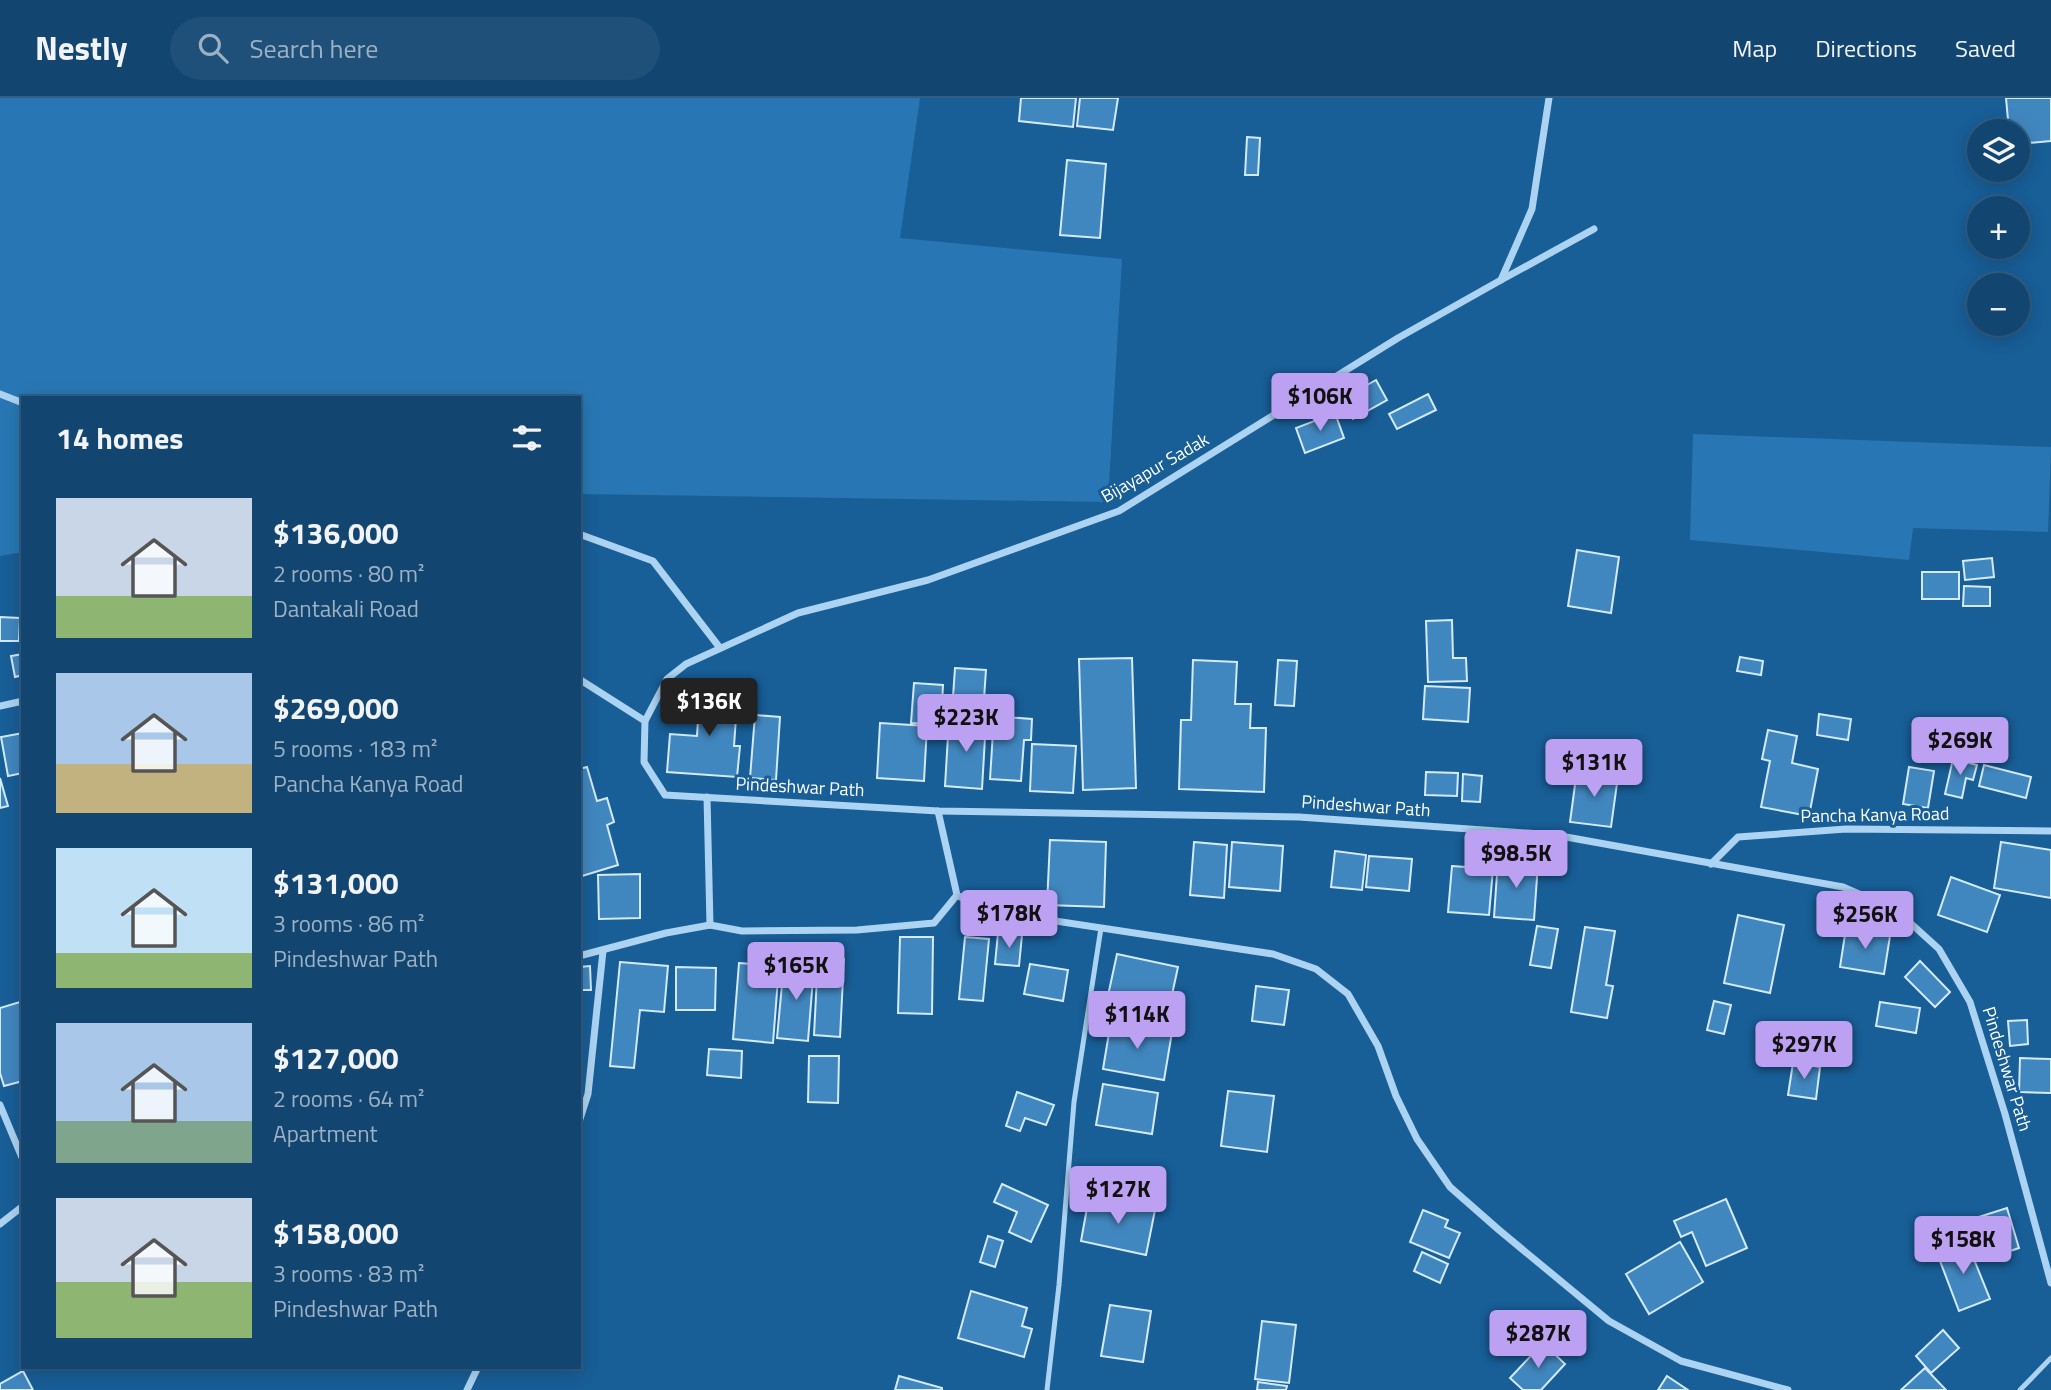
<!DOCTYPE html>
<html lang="en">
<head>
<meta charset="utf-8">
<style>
  :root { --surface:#124671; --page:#1f5079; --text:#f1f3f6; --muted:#9cb1c3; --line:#315e84; --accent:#bca0f2 }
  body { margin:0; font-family:"Titillium Web",sans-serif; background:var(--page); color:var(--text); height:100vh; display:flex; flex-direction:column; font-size:26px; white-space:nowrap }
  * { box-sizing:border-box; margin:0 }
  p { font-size:23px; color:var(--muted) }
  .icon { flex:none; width:38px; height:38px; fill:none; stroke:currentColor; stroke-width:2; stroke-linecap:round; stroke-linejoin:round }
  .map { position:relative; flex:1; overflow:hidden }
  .details { position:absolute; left:21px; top:298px; width:560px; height:973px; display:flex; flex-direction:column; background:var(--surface); border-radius:0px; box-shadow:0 4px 18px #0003,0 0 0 2px var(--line) }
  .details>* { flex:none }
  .controls { position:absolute; left:1967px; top:21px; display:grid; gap:14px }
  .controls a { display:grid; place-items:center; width:63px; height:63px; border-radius:50%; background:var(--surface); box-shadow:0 4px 18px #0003,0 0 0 2px var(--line); font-size:35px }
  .price { position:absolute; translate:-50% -60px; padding:0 16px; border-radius:7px; background:var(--accent); color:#111; font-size:23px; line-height:46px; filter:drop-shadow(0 2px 4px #0008) }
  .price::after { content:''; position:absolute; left:50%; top:42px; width:21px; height:16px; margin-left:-10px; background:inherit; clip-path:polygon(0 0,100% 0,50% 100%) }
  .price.current { background:#222; color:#fff }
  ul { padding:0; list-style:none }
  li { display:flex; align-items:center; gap:21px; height:175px; padding:0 35px }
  li span { display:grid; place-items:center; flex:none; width:196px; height:140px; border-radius:0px; color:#555 }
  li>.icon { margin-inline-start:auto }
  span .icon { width:84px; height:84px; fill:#fffc; stroke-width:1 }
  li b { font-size:30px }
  h2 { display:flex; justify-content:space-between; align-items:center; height:84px; padding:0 35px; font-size:30px }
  header { display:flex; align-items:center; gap:42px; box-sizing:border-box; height:98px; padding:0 35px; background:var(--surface); border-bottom:2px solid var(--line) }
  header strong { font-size:33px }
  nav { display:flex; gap:38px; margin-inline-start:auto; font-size:24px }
  .search { width:490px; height:63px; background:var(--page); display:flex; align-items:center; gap:18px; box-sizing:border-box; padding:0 24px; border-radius:38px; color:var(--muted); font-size:26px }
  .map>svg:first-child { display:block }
</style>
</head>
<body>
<header>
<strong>Nestly</strong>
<div class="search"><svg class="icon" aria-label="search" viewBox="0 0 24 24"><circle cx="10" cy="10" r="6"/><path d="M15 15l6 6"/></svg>Search here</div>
<nav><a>Map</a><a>Directions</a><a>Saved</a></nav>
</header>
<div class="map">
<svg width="2051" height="1292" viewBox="0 0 2051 1292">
  <rect width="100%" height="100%" fill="#185e97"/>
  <g fill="#2877b4">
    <polygon points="0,0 920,0 900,140 1122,161 1108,404 579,396 579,299 23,299 23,454 0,458"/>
    <polygon points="1693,336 2051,349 2048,434 1913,430 1909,462 1690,442"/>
  </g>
  <g fill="#4187bf" stroke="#d3eafc" stroke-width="2">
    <polygon points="1021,0 1076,0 1073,29 1019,23"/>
    <polygon points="1080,0 1118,0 1113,32 1077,28"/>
    <polygon points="2006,0 2051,0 2051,43 2018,46 2018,33 2009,33"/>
    <polygon points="1247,39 1260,40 1258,77 1245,77"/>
    <polygon points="1067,62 1106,66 1100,140 1060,137"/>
    <polygon points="1376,282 1387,302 1353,321 1342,301"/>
    <polygon points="1428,296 1436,312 1397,331 1389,316"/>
    <polygon points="1335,315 1344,340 1305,355 1296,330"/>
    <polygon points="1577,452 1619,459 1611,515 1568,508"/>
    <polygon points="1992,460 1994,479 1965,482 1963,463"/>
    <rect x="1922" y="474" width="37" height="27"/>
    <polygon points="1964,488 1990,489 1990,508 1963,508"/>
    <polygon points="0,519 20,520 19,543 0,543"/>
    <polygon points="1452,522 1453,560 1466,560 1467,583 1428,584 1426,523"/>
    <polygon points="23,556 23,577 15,579 11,558"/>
    <polygon points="1740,559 1763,563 1761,577 1737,573"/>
    <polygon points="1132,560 1136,690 1083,692 1079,561"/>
    <polygon points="1193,562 1237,564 1235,606 1251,606 1250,630 1266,630 1264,694 1179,691 1181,622 1191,622"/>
    <polygon points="1278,562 1297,563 1294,608 1275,607"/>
    <polygon points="955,570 986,572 983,615 952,613"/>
    <polygon points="914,585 943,587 941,626 911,625"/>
    <polygon points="1425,588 1470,590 1468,624 1423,621"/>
    <polygon points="700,589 738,592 734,648 740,648 737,679 667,674 670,636 697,638"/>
    <polygon points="1819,616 1851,621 1848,642 1817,637"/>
    <polygon points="755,617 780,619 776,682 750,680"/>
    <polygon points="994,618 1032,621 1031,642 1024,642 1021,683 990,681"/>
    <polygon points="949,621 986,623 982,691 945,688"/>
    <polygon points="880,625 927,628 924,683 877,680"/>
    <polygon points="1768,632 1797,638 1792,665 1818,671 1809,718 1761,709 1770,663 1762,661"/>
    <polygon points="23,635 23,675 8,678 1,639"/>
    <polygon points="1599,643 1624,649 1619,669 1594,663"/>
    <polygon points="1032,646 1076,648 1073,695 1030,693"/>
    <polygon points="1953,661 1977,667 1973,682 1966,680 1962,700 1945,696"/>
    <polygon points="1984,667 2031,679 2026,700 1979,688"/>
    <polygon points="587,669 597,703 607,700 614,724 607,727 618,767 579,779 579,671"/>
    <polygon points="1909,669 1934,673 1928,710 1903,706"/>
    <polygon points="1577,672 1618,678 1611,729 1570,724"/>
    <polygon points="1426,674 1458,675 1457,698 1425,697"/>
    <polygon points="1463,676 1482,678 1480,704 1462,703"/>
    <polygon points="0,680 8,708 0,710"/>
    <polygon points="1050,742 1106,744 1104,809 1047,807"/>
    <polygon points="1194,744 1227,747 1224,800 1190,797"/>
    <polygon points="1232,744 1283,748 1280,793 1229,789"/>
    <polygon points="2001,744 2051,752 2051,800 1994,790"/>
    <polygon points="1335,753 1366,757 1362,792 1331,789"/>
    <polygon points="1369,758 1412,761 1409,793 1366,789"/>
    <polygon points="1498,761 1538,765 1534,822 1494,819"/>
    <polygon points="1452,768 1493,771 1489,817 1448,814"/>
    <polygon points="640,776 640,820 599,821 598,777"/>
    <polygon points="1951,779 2000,797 1987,834 1938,817"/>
    <polygon points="1738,817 1784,827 1770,895 1724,885"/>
    <polygon points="1537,828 1558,831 1551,870 1530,867"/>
    <polygon points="1585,829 1615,833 1606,887 1613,888 1607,920 1571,914"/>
    <polygon points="1846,830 1890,838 1884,876 1840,869"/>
    <polygon points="998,835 1022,837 1019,868 995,866"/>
    <polygon points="900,839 933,839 932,916 898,915"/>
    <polygon points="965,839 989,841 983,903 959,901"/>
    <polygon points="1117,856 1178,869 1165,929 1104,916"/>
    <polygon points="818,859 844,861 840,939 814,937"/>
    <polygon points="1920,863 1950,894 1935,909 1905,879"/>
    <polygon points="620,864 668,868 664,914 640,912 634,970 610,968"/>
    <polygon points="739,865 779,868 773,945 733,941"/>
    <polygon points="784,865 814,868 808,943 777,940"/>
    <polygon points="1030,866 1068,872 1063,903 1024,896"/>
    <polygon points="590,868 591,892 579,892 579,869"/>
    <polygon points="676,869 716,870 715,912 676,912"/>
    <polygon points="1256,888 1289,892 1284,927 1252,923"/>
    <polygon points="23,903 23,940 21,941 23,948 23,983 4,988 0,975 0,910"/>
    <polygon points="1714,903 1731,907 1724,936 1707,932"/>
    <polygon points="1880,904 1920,910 1916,935 1876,928"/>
    <polygon points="2027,922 2028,946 2010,948 2008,923"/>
    <polygon points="1111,923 1172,934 1164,982 1103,971"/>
    <polygon points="709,951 742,953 741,980 707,977"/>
    <polygon points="809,958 839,958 838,1005 808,1004"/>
    <polygon points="2020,960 2051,961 2051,995 2019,994"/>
    <polygon points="1793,965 1820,969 1816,1001 1788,997"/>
    <polygon points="1103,986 1158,995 1152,1036 1096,1027"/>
    <polygon points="1228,993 1274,998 1267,1054 1221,1048"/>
    <polygon points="1017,994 1054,1007 1046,1027 1025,1020 1020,1033 1006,1028"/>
    <polygon points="1002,1086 1048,1107 1031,1144 1009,1134 1017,1114 994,1104"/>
    <polygon points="1089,1099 1155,1112 1146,1157 1081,1143"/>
    <polygon points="1726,1101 1747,1150 1706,1168 1692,1134 1681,1139 1674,1123"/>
    <polygon points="2007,1110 2019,1150 1992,1159 1979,1119"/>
    <polygon points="1423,1112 1448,1122 1445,1129 1460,1135 1449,1160 1410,1144"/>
    <polygon points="988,1138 1003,1143 995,1169 980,1164"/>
    <polygon points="1680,1144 1703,1184 1649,1216 1626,1176"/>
    <polygon points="1967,1144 1990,1201 1959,1213 1937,1155"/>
    <polygon points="1422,1154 1448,1166 1440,1185 1414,1173"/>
    <polygon points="971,1193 1027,1210 1022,1228 1032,1231 1024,1259 958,1240"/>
    <polygon points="1110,1207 1151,1213 1143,1264 1101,1258"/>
    <polygon points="1262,1223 1296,1227 1289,1285 1255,1281"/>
    <polygon points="1943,1232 1959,1250 1931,1275 1916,1258"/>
    <polygon points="1543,1245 1565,1266 1541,1292 1523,1292 1510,1280"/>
    <polygon points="1925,1270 1946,1292 1901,1292"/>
    <polygon points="23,1273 33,1292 0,1292 0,1286"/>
    <polygon points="899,1278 942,1290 942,1292 895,1292"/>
    <polygon points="1667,1278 1688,1292 1658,1292"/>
    <polygon points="1258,1284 1287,1288 1286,1292 1257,1292"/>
  </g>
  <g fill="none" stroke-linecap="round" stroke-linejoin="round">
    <g stroke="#acd3f1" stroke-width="5">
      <polyline points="1047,1292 1059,1187 1074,1004 1101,830"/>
      <polyline points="2020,1292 2051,1260"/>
    </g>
    <g stroke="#acd3f1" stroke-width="7">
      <polyline points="1501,182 1594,131"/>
      <polyline points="0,296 23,305"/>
      <polyline points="579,436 653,463 720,550"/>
      <polyline points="579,581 645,623 644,664 665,697 938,713 1299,719 1555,737 1843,789 1896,812 1939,851 1970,904 2005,1016 2051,1185"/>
      <polyline points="0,608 23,603"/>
      <polyline points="645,623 667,581 686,566 798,515 928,482 1119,413 1398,240 1501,182 1532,111 1549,0"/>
      <polyline points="707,699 710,827"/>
      <polyline points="938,713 957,797 983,812 1273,856 1316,871 1348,896 1378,948 1396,998 1417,1041 1450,1089 1499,1132 1609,1223 1681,1263 1788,1292"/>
      <polyline points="1711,766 1738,739 1846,731 2051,733"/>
      <polyline points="579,858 666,835 710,827 742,833 857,832 934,825 957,797"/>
      <polyline points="0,1007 23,1062"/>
      <polyline points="579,1024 588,996 603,853"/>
      <polyline points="0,1126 23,1108"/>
      <polyline points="467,1292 478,1269"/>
    </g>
  </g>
  <g text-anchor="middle" stroke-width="6" stroke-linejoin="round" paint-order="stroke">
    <g font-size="18" fill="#fff" stroke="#185e97">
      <text transform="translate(1155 370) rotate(-30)" y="6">Bijayapur Sadak</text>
      <text transform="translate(800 689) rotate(3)" y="6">Pindeshwar Path</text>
      <text transform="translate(1366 708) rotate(4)" y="6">Pindeshwar Path</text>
      <text transform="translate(1875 717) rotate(-1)" y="6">Pancha Kanya Road</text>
      <text transform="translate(2007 971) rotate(73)" y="6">Pindeshwar Path</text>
    </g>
  </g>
</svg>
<div class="controls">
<a><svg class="icon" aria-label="layers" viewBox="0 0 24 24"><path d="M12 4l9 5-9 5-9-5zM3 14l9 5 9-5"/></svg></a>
<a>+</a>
<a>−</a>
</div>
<b class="price" style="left:1320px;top:335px">$106K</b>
<b class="price current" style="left:709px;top:640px">$136K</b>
<b class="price" style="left:966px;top:656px">$223K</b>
<b class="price" style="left:1960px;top:679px">$269K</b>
<b class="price" style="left:1594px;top:701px">$131K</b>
<b class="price" style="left:1516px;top:792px">$98.5K</b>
<b class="price" style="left:1009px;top:852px">$178K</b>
<b class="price" style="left:1865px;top:853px">$256K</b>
<b class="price" style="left:796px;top:904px">$165K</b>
<b class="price" style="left:1137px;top:953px">$114K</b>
<b class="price" style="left:1804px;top:983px">$297K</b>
<b class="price" style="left:1118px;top:1128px">$127K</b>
<b class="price" style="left:1963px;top:1178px">$158K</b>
<b class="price" style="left:1538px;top:1272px">$287K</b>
<section class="details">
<h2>14 homes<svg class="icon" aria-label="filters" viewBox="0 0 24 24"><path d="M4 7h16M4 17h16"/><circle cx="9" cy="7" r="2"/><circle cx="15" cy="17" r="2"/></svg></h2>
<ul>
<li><span style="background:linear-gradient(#c9d6e8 70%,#8fb573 0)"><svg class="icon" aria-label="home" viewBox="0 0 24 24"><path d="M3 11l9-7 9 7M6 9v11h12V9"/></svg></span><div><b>$136,000</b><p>2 rooms · 80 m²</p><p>Dantakali Road</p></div></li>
<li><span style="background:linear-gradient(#a9c7e8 65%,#c2b280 0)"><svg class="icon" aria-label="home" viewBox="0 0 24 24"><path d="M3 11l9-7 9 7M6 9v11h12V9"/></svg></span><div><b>$269,000</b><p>5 rooms · 183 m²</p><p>Pancha Kanya Road</p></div></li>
<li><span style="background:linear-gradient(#bfe0f5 75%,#8fb573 0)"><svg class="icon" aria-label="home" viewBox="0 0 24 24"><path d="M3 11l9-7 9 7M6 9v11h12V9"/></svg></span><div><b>$131,000</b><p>3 rooms · 86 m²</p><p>Pindeshwar Path</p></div></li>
<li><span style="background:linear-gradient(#a9c7e8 70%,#7fa58c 0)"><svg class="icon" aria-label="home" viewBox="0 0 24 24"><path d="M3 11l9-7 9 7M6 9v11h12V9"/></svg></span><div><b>$127,000</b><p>2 rooms · 64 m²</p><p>Apartment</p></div></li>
<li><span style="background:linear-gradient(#c9d6e8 60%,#8fb573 0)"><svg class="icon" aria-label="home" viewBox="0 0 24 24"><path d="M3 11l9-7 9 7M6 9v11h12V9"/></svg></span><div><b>$158,000</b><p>3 rooms · 83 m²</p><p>Pindeshwar Path</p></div></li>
</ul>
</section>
</div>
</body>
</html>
